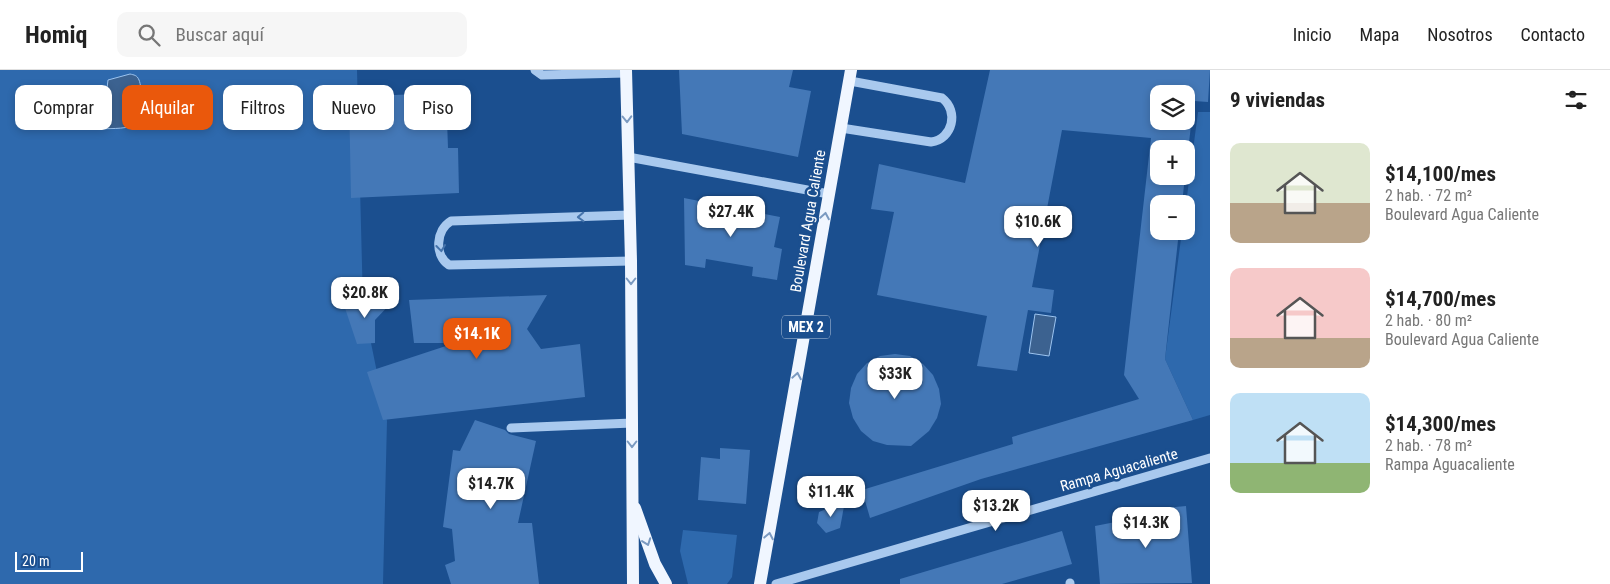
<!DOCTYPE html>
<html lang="es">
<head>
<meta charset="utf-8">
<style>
  :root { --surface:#fff; --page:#f6f6f6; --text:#222; --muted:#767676; --line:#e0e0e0; --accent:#ea580c }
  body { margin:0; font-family:"Roboto Condensed",sans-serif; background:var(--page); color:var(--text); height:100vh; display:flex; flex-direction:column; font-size:19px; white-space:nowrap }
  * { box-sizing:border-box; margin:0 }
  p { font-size:16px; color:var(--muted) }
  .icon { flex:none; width:28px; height:28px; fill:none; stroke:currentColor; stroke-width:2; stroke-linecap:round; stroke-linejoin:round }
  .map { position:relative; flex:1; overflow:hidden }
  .drawer { display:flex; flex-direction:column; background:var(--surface); width:400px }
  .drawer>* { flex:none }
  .hud { position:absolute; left:15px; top:15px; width:475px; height:45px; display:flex; gap:10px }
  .fabs { position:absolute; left:1150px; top:15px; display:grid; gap:10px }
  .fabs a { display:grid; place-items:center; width:45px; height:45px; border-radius:10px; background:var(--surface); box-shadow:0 2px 8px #0003; font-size:25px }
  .scale { position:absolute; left:15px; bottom:12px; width:68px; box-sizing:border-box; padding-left:5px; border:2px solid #fff; border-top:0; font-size:14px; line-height:18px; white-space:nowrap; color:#fff; -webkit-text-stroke:4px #1b4f8f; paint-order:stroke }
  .price { position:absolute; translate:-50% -42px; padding:0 11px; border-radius:10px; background:#fff; color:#222; font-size:16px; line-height:32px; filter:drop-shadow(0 1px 2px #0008) }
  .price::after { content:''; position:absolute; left:50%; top:30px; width:15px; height:11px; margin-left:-8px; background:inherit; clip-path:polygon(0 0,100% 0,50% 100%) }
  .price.selected { background:var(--accent); color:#fff }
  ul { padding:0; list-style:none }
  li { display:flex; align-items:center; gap:15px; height:125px; padding:0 20px }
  li span { display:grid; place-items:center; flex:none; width:140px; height:100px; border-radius:10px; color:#555 }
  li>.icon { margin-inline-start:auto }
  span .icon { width:60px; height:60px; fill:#fffc; stroke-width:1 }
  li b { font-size:21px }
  h2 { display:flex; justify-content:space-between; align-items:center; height:60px; padding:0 20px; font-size:21px }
  .pill { padding:0 18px; border-radius:10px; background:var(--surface); box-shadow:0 2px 8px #0003; font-size:18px; line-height:45px }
  .pill.selected { background:var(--accent); color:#fff }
  header { display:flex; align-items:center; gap:30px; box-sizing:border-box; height:70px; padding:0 25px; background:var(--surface); border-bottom:1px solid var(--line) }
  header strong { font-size:24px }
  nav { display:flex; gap:28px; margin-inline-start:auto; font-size:18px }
  .search { width:350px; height:45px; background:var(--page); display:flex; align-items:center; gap:12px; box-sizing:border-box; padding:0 18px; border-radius:10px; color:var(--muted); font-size:19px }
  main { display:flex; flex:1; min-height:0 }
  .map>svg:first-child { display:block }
</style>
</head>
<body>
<header>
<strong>Homiq</strong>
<div class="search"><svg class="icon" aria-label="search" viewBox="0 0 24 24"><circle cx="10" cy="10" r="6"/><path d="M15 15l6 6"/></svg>Buscar aquí</div>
<nav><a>Inicio</a><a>Mapa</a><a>Nosotros</a><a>Contacto</a></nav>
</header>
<main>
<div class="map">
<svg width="1210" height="514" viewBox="0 0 1210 514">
  <rect width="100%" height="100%" fill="#1b4f8f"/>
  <g fill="#2e69ad">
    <polygon points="0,0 357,0 363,234 387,351 383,514 0,514"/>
    <polygon points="1198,42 1210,42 1210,345 1193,350 1165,289 1182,161 1186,161 1186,134"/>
    <polygon points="683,460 737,465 732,507 727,514 688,514 680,481"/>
  </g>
  <g fill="#3c6290" stroke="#9cc4f0">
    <path d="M130,4C134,5 137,5 139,10C142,16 143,46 138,52C131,60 111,58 101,59L96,51L95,36L106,26L108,10Z"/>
    <polygon points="1035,244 1056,247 1049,286 1029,283"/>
  </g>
  <g fill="#4478b7" fill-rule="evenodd">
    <polygon points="679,0 793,0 789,17 811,21 798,87 682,64"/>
    <path d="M990,0H1210L1208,32L1194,31L1186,97V79H1159V106H1185L1182,134H1159V161H1179L1165,289L1193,350L981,409L870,448L862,420L1013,374L1012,367L1139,329L1124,305L1151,68L1062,60L1032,217L1054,220L1051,243L1028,240L1017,301L977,296L987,246L877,225L894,142L871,139L879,94L965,113ZM1159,24H1186V51H1159Z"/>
    <polygon points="417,24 417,33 431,32 431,51 447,50 448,78 458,78 459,123 351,128 349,27"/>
    <polygon points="684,128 780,147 774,177 782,179 777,210 752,206 753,197 706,189 705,198 685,195"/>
    <polygon points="547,225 527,259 541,279 580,274 585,327 383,350 367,302 455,273 414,273 409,230"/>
    <polygon points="393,231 375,250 375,273 357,274 343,232"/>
    <polygon points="895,284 910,286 923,294 933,305 939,319 941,334 937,348 929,361 911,376 887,375 873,371 861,361 853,348 849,333 851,318 857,304 867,293 880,286"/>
    <polygon points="475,350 505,360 509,364 536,371 518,453 532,453 539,514 451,514 445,495 455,491 452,459 443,457 453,380 460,381"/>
    <polygon points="720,378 750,380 746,434 698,430 701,387 720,389"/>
    <polygon points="845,431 840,458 826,463 817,453 819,442"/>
    <polygon points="1186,436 1192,513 1100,514 1095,456 1156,444 1155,439"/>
    <polygon points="1062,461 1072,494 1002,514 900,514 900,509"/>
  </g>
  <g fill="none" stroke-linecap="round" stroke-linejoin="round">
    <g stroke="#a9c9ee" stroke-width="9">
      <polyline points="535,0 542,5 626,3"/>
      <path d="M841,58L931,72C953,69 959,41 942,28L850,11"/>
      <polyline points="628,87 829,124"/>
      <path d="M630,145L451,151C436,160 434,185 449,195L631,191"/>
      <polyline points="511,358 632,353"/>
      <polyline points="1070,513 1070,514"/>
      <polyline points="776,514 1210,388"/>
    </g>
    <g stroke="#f0f6ff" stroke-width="12">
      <polyline points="626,0 631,191 633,514"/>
      <polyline points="635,438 655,494 666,514"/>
      <polyline points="760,514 851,0"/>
    </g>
  </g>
  <defs><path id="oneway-chevron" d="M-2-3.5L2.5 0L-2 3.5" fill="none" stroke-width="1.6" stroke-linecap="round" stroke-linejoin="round" transform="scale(1.25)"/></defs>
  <g stroke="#7b9ac1">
    <use href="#oneway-chevron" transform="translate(627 49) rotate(89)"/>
    <use href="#oneway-chevron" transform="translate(825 146) rotate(-80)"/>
    <use href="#oneway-chevron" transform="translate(631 211) rotate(90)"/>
    <use href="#oneway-chevron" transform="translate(797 306) rotate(-80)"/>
    <use href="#oneway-chevron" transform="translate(632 374) rotate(90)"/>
    <use href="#oneway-chevron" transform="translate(769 466) rotate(-79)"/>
    <use href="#oneway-chevron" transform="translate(647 472) rotate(70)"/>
  </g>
  <g stroke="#4674ac">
    <use href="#oneway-chevron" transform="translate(581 147) rotate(178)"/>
    <use href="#oneway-chevron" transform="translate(441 178) rotate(83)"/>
  </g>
  <g text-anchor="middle" stroke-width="5" stroke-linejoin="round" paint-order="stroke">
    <rect fill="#1b4f8f" stroke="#bbcadd" stroke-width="1" x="782" y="245.5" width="48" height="23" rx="4"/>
    <g font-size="14" font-weight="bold" fill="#fff">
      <text x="806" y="262">MEX 2</text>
    </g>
    <g font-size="15" fill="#fff" stroke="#1b4f8f">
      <text transform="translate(808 151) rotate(-80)" y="5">Boulevard Agua Caliente</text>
      <text transform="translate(1119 400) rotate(-16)" y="5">Rampa Aguacaliente</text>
    </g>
  </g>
</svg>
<div class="fabs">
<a><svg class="icon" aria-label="layers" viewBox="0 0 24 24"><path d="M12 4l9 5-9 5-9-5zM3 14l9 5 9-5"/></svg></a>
<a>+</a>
<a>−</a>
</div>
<div class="scale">20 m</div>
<b class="price" style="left:731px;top:168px">$27.4K</b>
<b class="price" style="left:1038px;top:178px">$10.6K</b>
<b class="price" style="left:365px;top:249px">$20.8K</b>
<b class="price selected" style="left:477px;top:290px">$14.1K</b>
<b class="price" style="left:895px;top:330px">$33K</b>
<b class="price" style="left:491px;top:440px">$14.7K</b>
<b class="price" style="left:831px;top:448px">$11.4K</b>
<b class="price" style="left:996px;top:462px">$13.2K</b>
<b class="price" style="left:1146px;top:479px">$14.3K</b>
<div class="hud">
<a class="pill">Comprar</a>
<a class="pill selected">Alquilar</a>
<a class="pill">Filtros</a>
<a class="pill">Nuevo</a>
<a class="pill">Piso</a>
</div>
</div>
<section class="drawer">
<h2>9 viviendas<svg class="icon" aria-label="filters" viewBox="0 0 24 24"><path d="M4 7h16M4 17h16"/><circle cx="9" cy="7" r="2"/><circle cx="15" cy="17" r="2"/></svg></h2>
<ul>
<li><span style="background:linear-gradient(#dfe7d0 60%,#b9a48a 0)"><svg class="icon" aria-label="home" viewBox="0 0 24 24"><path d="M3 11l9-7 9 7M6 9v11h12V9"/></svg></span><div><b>$14,100/mes</b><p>2 hab. · 72 m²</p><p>Boulevard Agua Caliente</p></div></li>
<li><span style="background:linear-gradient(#f6c9c9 70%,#b9a48a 0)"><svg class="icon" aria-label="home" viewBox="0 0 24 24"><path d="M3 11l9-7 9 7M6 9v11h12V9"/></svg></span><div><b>$14,700/mes</b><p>2 hab. · 80 m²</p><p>Boulevard Agua Caliente</p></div></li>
<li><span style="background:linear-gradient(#bfe0f5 70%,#8fb573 0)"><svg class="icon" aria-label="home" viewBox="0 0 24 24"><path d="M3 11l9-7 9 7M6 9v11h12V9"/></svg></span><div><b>$14,300/mes</b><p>2 hab. · 78 m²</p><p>Rampa Aguacaliente</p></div></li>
</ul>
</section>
</main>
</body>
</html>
